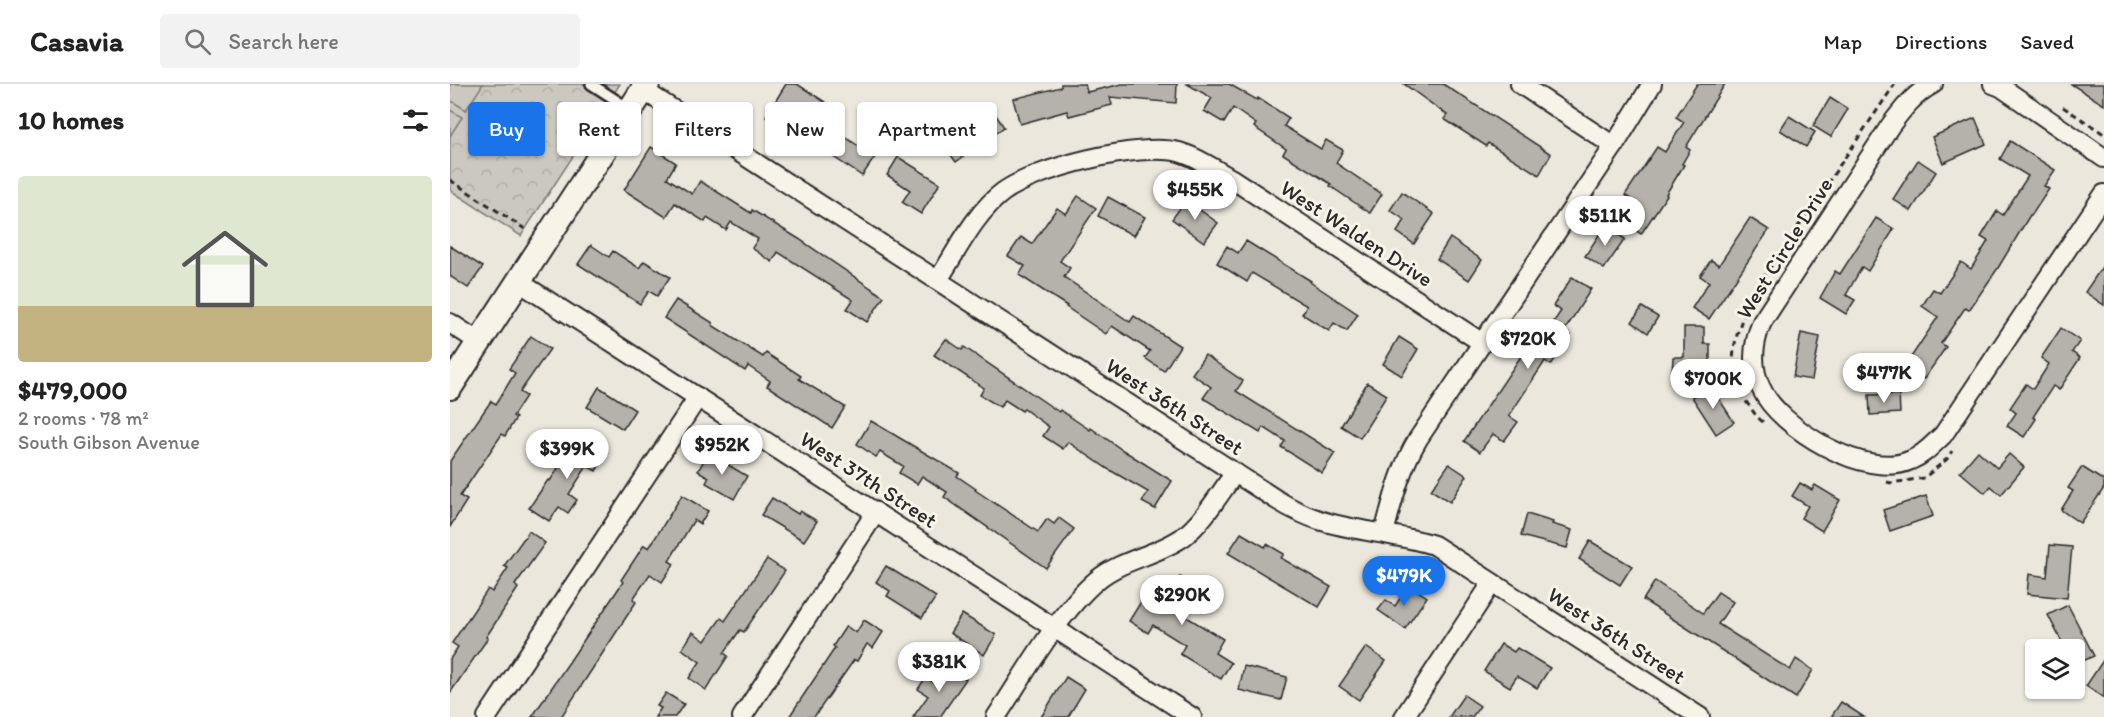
<!DOCTYPE html>
<html lang="en">
<head>
<meta charset="utf-8">
<style>
  :root { --surface:#fff; --page:#f2f2f2; --text:#222; --muted:#767676; --line:#e0e0e0; --accent:#1a73e8 }
  body { margin:0; font-family:Itim,sans-serif; background:var(--page); color:var(--text); height:100vh; display:flex; flex-direction:column; font-size:22px; white-space:nowrap }
  * { box-sizing:border-box; margin:0 }
  p { font-size:20px; color:var(--muted) }
  .icon { flex:none; width:33px; height:33px; fill:none; stroke:currentColor; stroke-width:2; stroke-linecap:round; stroke-linejoin:round }
  .map { position:relative; flex:1; overflow:hidden }
  .details { display:flex; flex-direction:column; background:var(--surface); width:450px }
  .details>* { flex:none }
  .top-card { position:absolute; left:18px; top:18px; width:570px; height:54px; display:flex; gap:12px }
  .tools { position:absolute; left:1575px; top:555px; display:grid; gap:12px }
  .tools a { display:grid; place-items:center; width:60px; height:60px; border-radius:6px; background:var(--surface); box-shadow:0 2px 4px #0004; font-size:30px }
  .price { position:absolute; translate:-50% -51px; padding:0 14px; border-radius:21px; background:#fff; color:#222; font-size:20px; line-height:39px; filter:drop-shadow(0 2px 3px #0008) }
  .price::after { content:''; position:absolute; left:50%; top:36px; width:18px; height:14px; margin-left:-9px; background:inherit; clip-path:polygon(0 0,100% 0,50% 100%) }
  .price.selected { background:var(--accent); color:#fff }
  ul { padding:0; list-style:none }
  li { display:grid; align-content:center; gap:12px; height:318px; padding:0 18px }
  li+li { border-top:2px solid var(--line) }
  li span { display:grid; place-items:center; height:186px; border-radius:6px; color:#555 }
  li>.icon { margin-inline-start:auto }
  span .icon { width:108px; height:108px; fill:#fffc; stroke-width:1 }
  li b { font-size:26px }
  h2 { display:flex; justify-content:space-between; align-items:center; height:72px; padding:0 18px; font-size:26px }
  .pill { padding:0 21px; border-radius:6px; background:var(--surface); box-shadow:0 2px 4px #0004; font-size:21px; line-height:54px }
  .pill.selected { background:var(--accent); color:#fff }
  header { display:flex; align-items:center; gap:36px; box-sizing:border-box; height:84px; padding:0 30px; background:var(--surface); border-bottom:2px solid var(--line) }
  header strong { font-size:28px }
  nav { display:flex; gap:33px; margin-inline-start:auto; font-size:21px }
  .search { width:420px; height:54px; background:var(--page); display:flex; align-items:center; gap:15px; box-sizing:border-box; padding:0 21px; border-radius:6px; color:var(--muted); font-size:22px }
  main { display:flex; flex:1; min-height:0 }
  .map>svg:first-child { display:block }
</style>
</head>
<body>
<header>
<strong>Casavia</strong>
<div class="search"><svg class="icon" aria-label="search" viewBox="0 0 24 24"><circle cx="10" cy="10" r="6"/><path d="M15 15l6 6"/></svg>Search here</div>
<nav><a>Map</a><a>Directions</a><a>Saved</a></nav>
</header>
<main>
<section class="details">
<h2>10 homes<svg class="icon" aria-label="filters" viewBox="0 0 24 24"><path d="M4 7h16M4 17h16"/><circle cx="9" cy="7" r="2"/><circle cx="15" cy="17" r="2"/></svg></h2>
<ul>
<li><span style="background:linear-gradient(#dfe7d0 70%,#c2b280 0)"><svg class="icon" aria-label="home" viewBox="0 0 24 24"><path d="M3 11l9-7 9 7M6 9v11h12V9"/></svg></span><div><b>$479,000</b><p>2 rooms · 78 m²</p><p>South Gibson Avenue</p></div></li>
</ul>
</section>
<div class="map">
<svg width="1654" height="633" viewBox="0 0 1654 633">
  <defs>
    <pattern id="park-crowns" width="20" height="18" patternUnits="userSpaceOnUse" patternTransform="scale(1.5)"><rect width="20" height="18" fill="#cbc8bf"/><path d="M2 6a3 3 0 1 1 6 0M12 15a3 3 0 1 1 6 0" fill="none" stroke="#aeaca4"/></pattern>
  </defs>
  <rect width="100%" height="100%" fill="#ebe7dd"/>
  <filter id="ink" filterUnits="userSpaceOnUse"><feTurbulence type="fractalNoise" baseFrequency=".0167" numOctaves="2"/><feDisplacementMap in="SourceGraphic" scale="12" xChannelSelector="R" yChannelSelector="G"/><feConvolveMatrix kernelMatrix="1 2 1 2 8 2 1 2 1" color-interpolation-filters="sRGB"/></filter>
  <g filter="url(#ink)">
    <polygon fill="url(#park-crowns)" stroke="#7b7a75" stroke-width="1.5" points="0,0 170,0 71,152 0,106"/>
    <g fill="#cbc8bf" stroke="#7b7a75" stroke-width="1.5">
      <polygon points="0,0 33,0 16,26 0,16"/>
      <polygon points="0,26 12,33 0,52"/>
    </g>
    <g fill="#b5b2ab" stroke="#2b2b2b" stroke-width="1.5">
      <polygon points="336,0 347,0 375,18 361,40 343,29 334,43 316,32"/>
      <polygon points="611,0 635,0 637,8 672,0 727,0 726,19 660,13 662,21 619,32 617,27 570,40 563,15 611,3"/>
      <polygon points="737,0 779,0 807,16 808,14 839,34 834,42 871,65 876,56 893,66 886,79 932,110 920,129 880,102 881,100 833,70 836,65 804,43 806,40 783,24 774,39 754,27 762,14"/>
      <polygon points="954,0 993,0 1101,70 1089,91 1038,59 1036,62 994,35 997,31"/>
      <polygon points="1247,0 1275,0 1236,63 1240,66 1232,80 1234,81 1216,110 1217,111 1191,150 1174,139 1187,119 1175,111 1207,63 1215,68 1234,38 1226,33"/>
      <polygon points="1621,0 1654,0 1654,21"/>
      <polygon points="1380,14 1398,25 1381,53 1363,42"/>
      <polygon points="541,24 554,43 506,78 492,59"/>
      <polygon points="1339,32 1365,48 1356,63 1330,46"/>
      <polygon points="1525,34 1536,60 1493,79 1482,53"/>
      <polygon points="380,43 425,73 412,92 367,62"/>
      <polygon points="1560,57 1605,86 1594,102 1599,105 1581,132 1580,131 1548,184 1519,226 1515,224 1491,259 1496,263 1474,295 1455,282 1488,233 1472,222 1483,205 1490,209 1511,178 1521,185 1538,157 1531,153 1547,127 1553,131 1578,92 1550,75"/>
      <polygon points="201,63 226,79 217,94 242,110 250,97 301,129 302,126 349,155 434,213 417,238 397,225 403,216 328,168 322,178 302,164 308,155 281,138 276,146 257,134 255,138 225,119 216,133 174,106"/>
      <polygon points="448,73 490,99 471,130 452,118 460,106 437,91"/>
      <polygon points="1468,76 1486,88 1461,127 1443,115"/>
      <polygon points="952,108 984,130 964,160 947,148 955,136 940,126"/>
      <polygon points="628,112 646,124 610,177 620,184 614,193 680,238 684,232 730,262 714,287 695,274 700,267 662,242 656,250 616,223 617,222 569,191 575,182 558,172 571,153 582,160 607,124 616,130"/>
      <polygon points="658,113 695,133 684,152 648,132"/>
      <polygon points="736,116 768,139 754,158 722,135"/>
      <polygon points="1300,134 1319,146 1259,235 1242,224 1259,198 1250,192 1261,176 1269,181"/>
      <polygon points="1426,134 1444,145 1418,187 1412,183 1396,211 1405,216 1396,230 1370,214 1385,187 1390,190"/>
      <polygon points="1155,142 1175,155 1154,185 1135,172"/>
      <polygon points="1000,154 1032,176 1019,196 987,175"/>
      <polygon points="796,157 861,197 860,198 908,230 897,247 884,239 879,247 852,230 857,222 802,189 797,198 767,179 777,162 788,169"/>
      <polygon points="141,161 159,173 163,167 189,184 194,177 220,193 207,212 199,207 190,220 128,180"/>
      <polygon points="0,162 33,183 18,204 0,192"/>
      <polygon points="1654,180 1654,221 1635,208"/>
      <polygon points="1122,193 1141,205 1115,246 1121,251 1101,281 1095,277 1059,332 1068,338 1054,357 1043,350 1030,368 1014,357 1088,247 1095,251 1111,227 1103,222"/>
      <polygon points="226,216 263,239 262,241 313,273 316,269 351,292 349,295 395,323 382,344 317,302 320,297 298,282 295,287 214,234"/>
      <polygon points="1192,223 1208,233 1198,249 1182,238"/>
      <polygon points="1234,243 1254,243 1254,260 1260,260 1260,290 1222,289 1223,273 1234,273"/>
      <polygon points="1611,244 1630,257 1622,268 1630,274 1609,306 1603,302 1583,333 1586,335 1574,353 1557,342 1566,329 1560,324 1576,300 1583,305 1599,280 1591,274"/>
      <polygon points="1351,249 1370,253 1362,296 1343,293"/>
      <polygon points="81,252 100,265 70,308 76,312 63,332 66,334 55,352 52,350 10,412 17,416 0,443 0,377 41,317 46,320 65,289 59,285"/>
      <polygon points="949,253 968,265 952,292 933,280"/>
      <polygon points="496,255 512,266 514,263 609,328 610,326 640,346 641,344 671,365 722,397 705,425 692,418 698,408 658,385 618,358 613,365 593,352 599,343 574,325 572,327 555,316 550,323 530,311 534,304 484,271"/>
      <polygon points="755,271 793,297 786,307 885,369 872,389 831,363 835,357 813,343 810,349 753,314 761,303 742,290"/>
      <polygon points="917,299 937,311 910,354 891,342"/>
      <polygon points="1260,301 1284,338 1266,350 1242,313"/>
      <polygon points="149,303 185,326 173,345 137,323"/>
      <polygon points="1449,310 1450,329 1420,331 1419,311"/>
      <polygon points="421,337 509,389 507,392 526,405 525,406 588,448 597,435 604,440 609,434 624,445 596,484 494,413 497,408 472,392 467,400 449,389 453,382 430,368 426,373 407,360"/>
      <polygon points="134,354 157,369 146,387 137,382 119,410 127,416 118,429 109,423 99,437 79,424 98,396 100,397 119,367 124,370"/>
      <polygon points="1528,367 1547,384 1559,370 1574,383 1551,411 1541,402 1535,409 1510,388"/>
      <polygon points="258,369 297,392 284,415 256,399 259,393 248,387"/>
      <polygon points="999,380 1017,392 1000,418 981,406"/>
      <polygon points="1632,383 1654,397 1654,404 1630,439 1611,426 1623,407 1618,404"/>
      <polygon points="1350,399 1362,406 1365,401 1390,416 1372,447 1351,434 1358,422 1342,412"/>
      <polygon points="232,411 258,427 250,440 244,436 219,477 224,480 212,498 200,490 183,515 186,518 111,633 82,633 173,498 171,496 194,461 199,464"/>
      <polygon points="1476,412 1483,432 1440,447 1433,426"/>
      <polygon points="322,414 348,430 350,427 367,437 354,457 311,431"/>
      <polygon points="1077,430 1103,438 1102,440 1122,446 1117,464 1071,452"/>
      <polygon points="79,447 95,459 65,501 68,504 36,553 38,554 0,609 0,575 8,563 2,559 38,505 42,508 58,484 54,482"/>
      <polygon points="791,449 815,463 817,460 834,470 831,474 881,503 869,523 778,469"/>
      <polygon points="1140,457 1182,482 1170,501 1129,475"/>
      <polygon points="1600,461 1622,463 1617,514 1577,510 1579,490 1597,493"/>
      <polygon points="317,475 335,487 294,548 290,546 274,569 278,572 256,606 239,594 250,578 232,565 243,548 255,557 271,534 275,537"/>
      <polygon points="436,482 486,513 472,534 437,512 440,507 426,498"/>
      <polygon points="730,493 751,506 735,532 773,555 765,569 781,579 771,595 730,570 735,561 703,541 698,549 679,537 697,508 714,519"/>
      <polygon points="1205,497 1253,529 1268,508 1283,518 1268,540 1340,586 1346,575 1363,586 1346,614 1193,516"/>
      <polygon points="959,501 977,513 955,545 928,526 936,516 945,522"/>
      <polygon points="1618,521 1644,572 1624,581 1624,566 1616,566 1598,531"/>
      <polygon points="512,530 546,551 534,571 500,549"/>
      <polygon points="414,536 433,548 423,564 417,560 407,577 404,576 364,633 339,633 385,564 383,562 396,542 406,549"/>
      <polygon points="1051,560 1064,568 1067,564 1100,584 1087,604 1067,592 1060,603 1034,587"/>
      <polygon points="916,563 936,577 909,616 889,602"/>
      <polygon points="1654,575 1654,614 1636,602"/>
      <polygon points="497,582 516,595 490,633 463,633 478,612 468,605 476,593 485,600"/>
      <polygon points="794,582 837,593 831,616 789,606"/>
      <polygon points="616,593 635,605 618,633 591,633"/>
      <polygon points="216,609 234,620 225,633 205,633 211,624 207,622"/>
      <polygon points="1014,611 1030,622 1022,633 999,633"/>
      <polygon points="1391,618 1414,633 1381,633"/>
    </g>
    <g fill="none" stroke-linecap="round" stroke-linejoin="round">
      <g stroke="#2b2b2b" stroke-width="14">
        <polyline id="service" points="141,0 180,25"/>
      </g>
      <g stroke="#2b2b2b" stroke-width="22">
        <g id="minor">
          <polyline points="1070,0 1164,62"/>
          <path d="M1483,0C1464,10 1452,26 1440,42L1312,238C1303,259 1300,281 1311,304C1329,344 1417,397 1461,376C1474,371 1483,360 1493,351L1654,110"/>
          <polyline points="1543,0 1551,3 1654,74"/>
          <path d="M193,6L827,416C840,424 854,431 869,436C906,448 946,449 984,461L1250,633"/>
          <path d="M488,196C507,167 525,129 553,108C586,84 689,58 729,68C748,73 765,86 782,95L1031,258"/>
          <polyline points="69,198 742,633"/>
          <polyline points="0,239 29,258"/>
          <path d="M934,449C943,415 950,385 968,355L1164,62L1202,0"/>
          <polyline points="37,633 248,313"/>
          <polyline points="292,633 426,428"/>
          <path d="M546,633C574,591 609,528 647,496C672,475 706,472 733,453C754,437 769,410 785,389"/>
          <polyline points="954,633 1042,499"/>
        </g>
      </g>
      <g stroke="#2b2b2b" stroke-width="28">
        <polyline id="tertiary" points="0,303 197,0"/>
      </g>
      <g stroke="#2b2b2b" stroke-width="3" stroke-dasharray="6 4.5" stroke-linecap="butt">
        <polyline points="1613,23 1654,50"/>
        <polyline points="0,96 78,147"/>
        <path d="M1313,338C1305,332 1301,324 1295,316C1270,278 1290,235 1309,200L1445,0"/>
        <polyline points="1437,398 1441,399 1474,394 1497,375 1502,367"/>
      </g>
      <use href="#service" stroke="#f7f3e8" stroke-width="9"/>
      <use href="#minor" stroke="#f7f3e8" stroke-width="18"/>
      <use href="#tertiary" stroke="#f7f3e8" stroke-width="24"/>
    </g>
  </g>
  <g text-anchor="middle" stroke-width="6" stroke-linejoin="round" paint-order="stroke">
    <g font-size="22" fill="#2b2b2b" stroke="#f7f3e8">
      <text transform="translate(907 149) rotate(33)" y="8">West Walden Drive</text>
      <text transform="translate(1334 164) rotate(-58)" y="8">West Circle Drive</text>
      <text transform="translate(725 322) rotate(33)" y="8">West 36th Street</text>
      <text transform="translate(419 395) rotate(33)" y="8">West 37th Street</text>
      <text transform="translate(1167 551) rotate(33)" y="8">West 36th Street</text>
    </g>
  </g>
</svg>
<div class="tools">
<a><svg class="icon" aria-label="layers" viewBox="0 0 24 24"><path d="M12 4l9 5-9 5-9-5zM3 14l9 5 9-5"/></svg></a>
</div>
<b class="price" style="left:745px;top:137px">$455K</b>
<b class="price" style="left:1155px;top:163px">$511K</b>
<b class="price" style="left:1078px;top:286px">$720K</b>
<b class="price" style="left:1434px;top:320px">$477K</b>
<b class="price" style="left:1263px;top:326px">$700K</b>
<b class="price" style="left:272px;top:392px">$952K</b>
<b class="price" style="left:117px;top:396px">$399K</b>
<b class="price selected" style="left:954px;top:523px">$479K</b>
<b class="price" style="left:732px;top:542px">$290K</b>
<b class="price" style="left:489px;top:609px">$381K</b>
<div class="top-card">
<a class="pill selected">Buy</a>
<a class="pill">Rent</a>
<a class="pill">Filters</a>
<a class="pill">New</a>
<a class="pill">Apartment</a>
</div>
</div>
</main>
</body>
</html>
